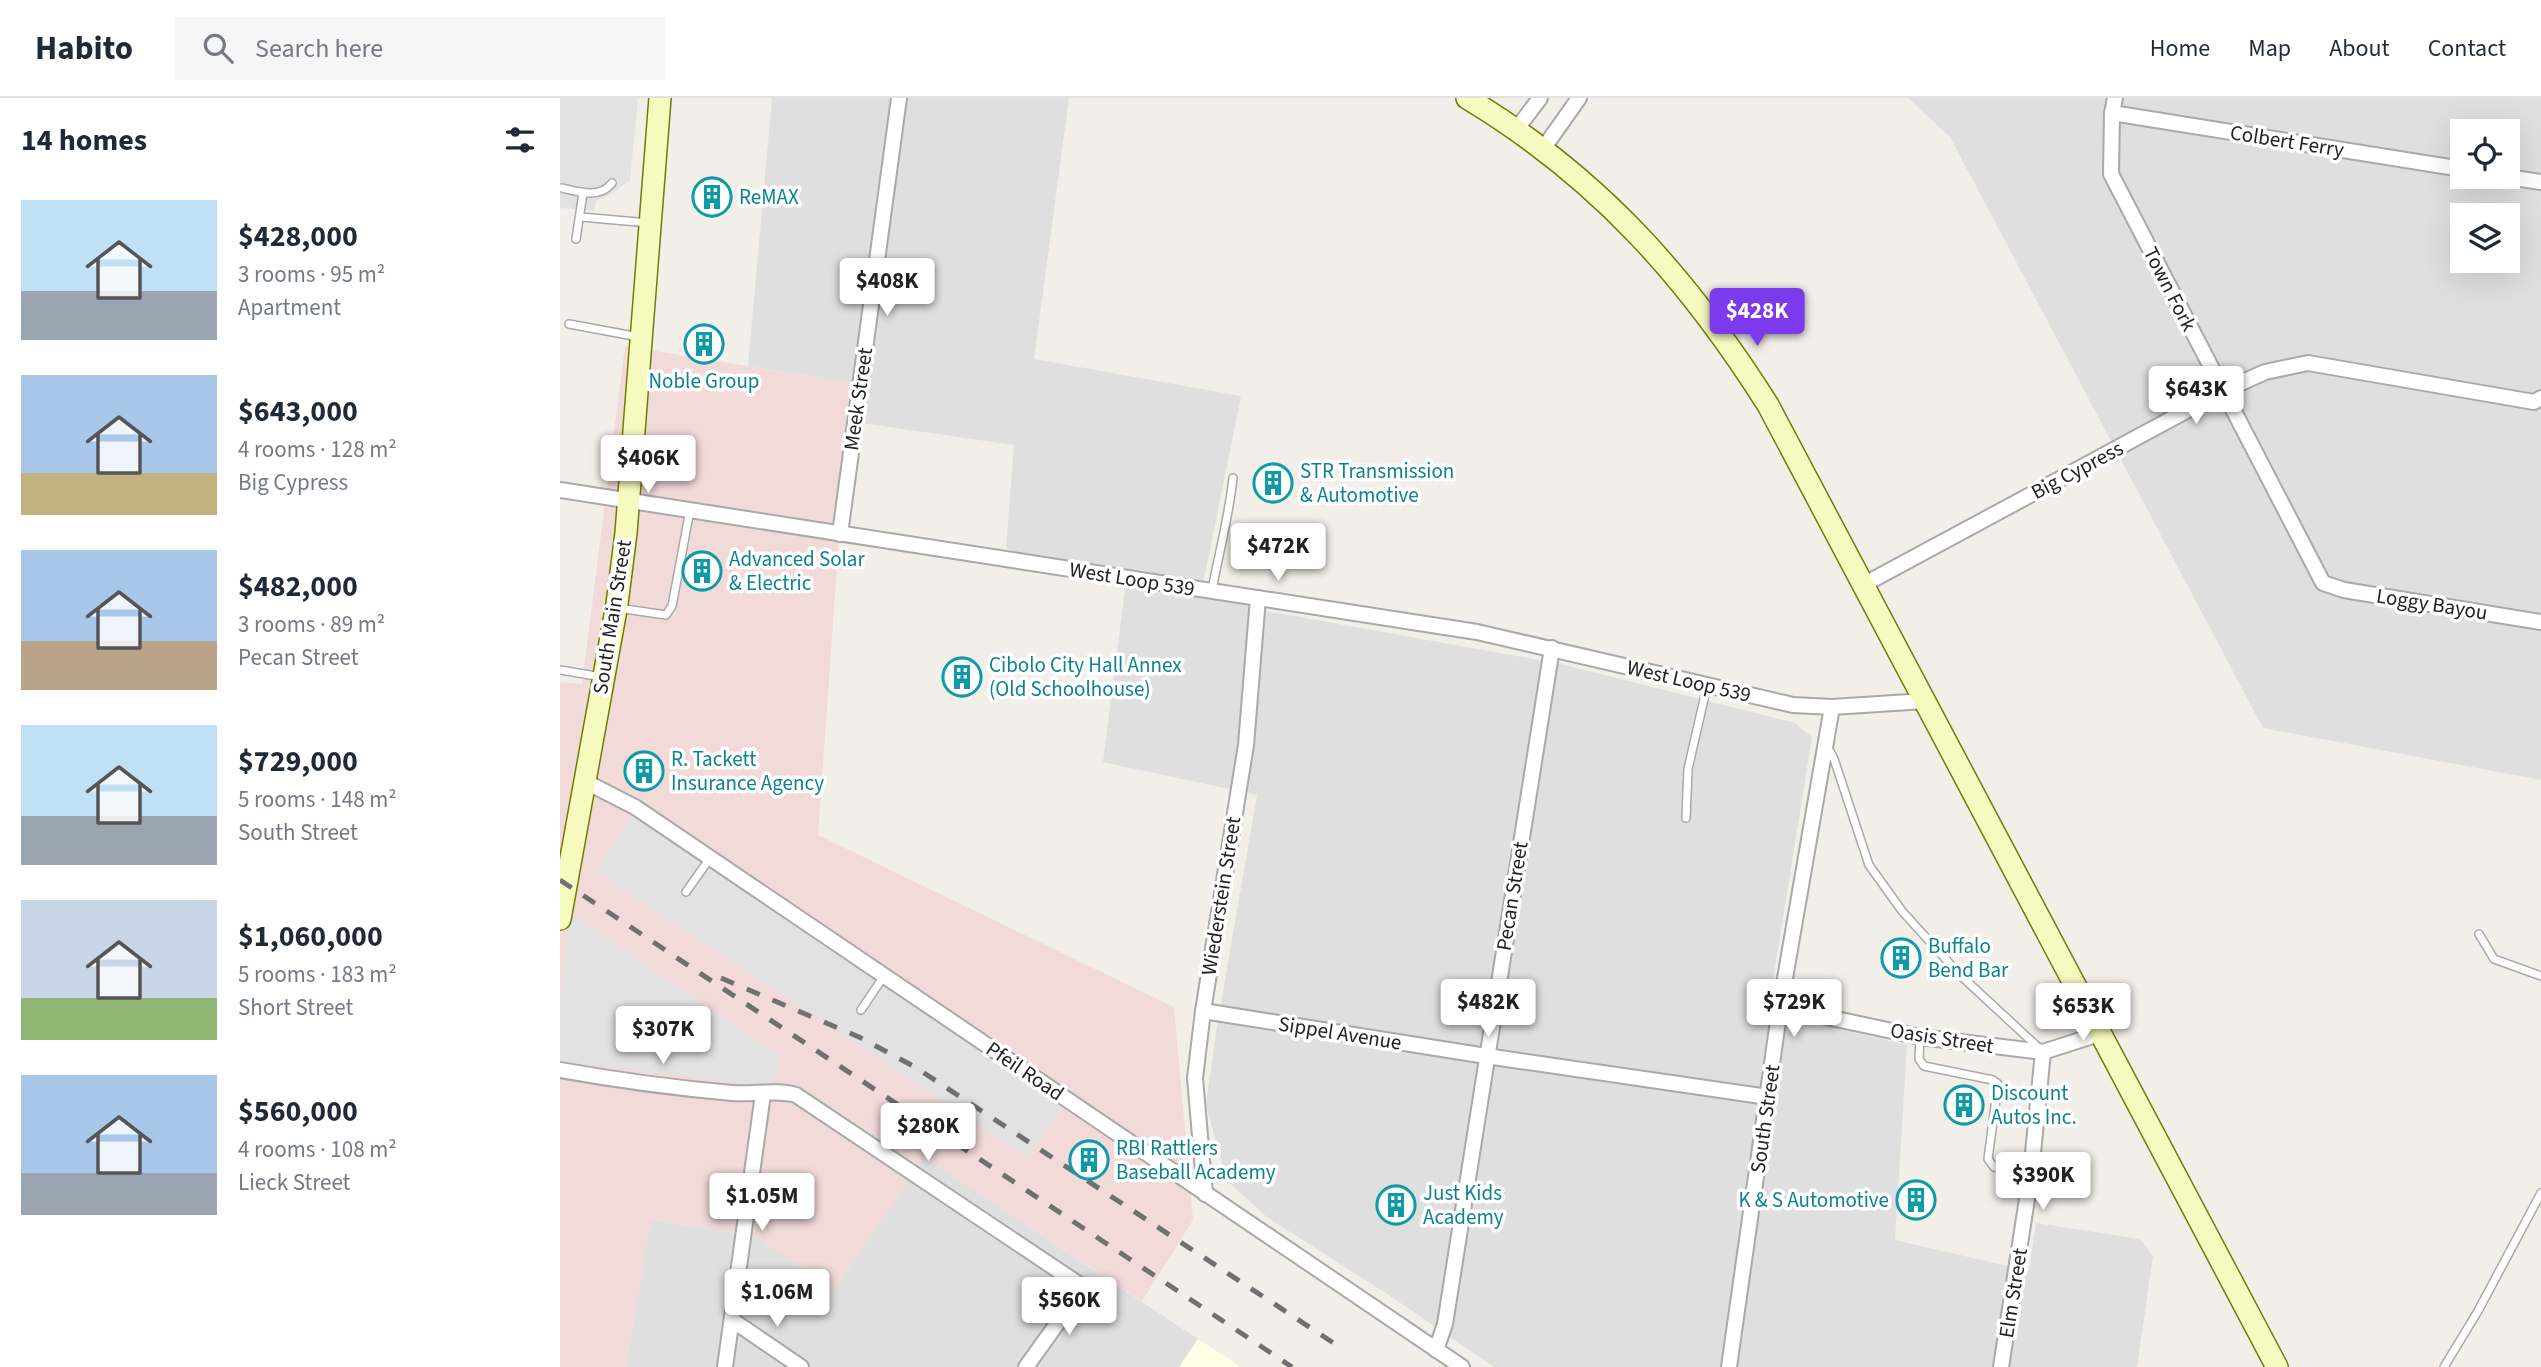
<!DOCTYPE html>
<html lang="en">
<head>
<meta charset="utf-8">
<style>
  :root { --surface:#fff; --page:#f6f6f7; --text:#1f2937; --muted:#747a83; --line:#e0e1e3; --accent:#7c3aed }
  body { margin:0; font-family:"Source Sans 3",sans-serif; background:var(--page); color:var(--text); height:100vh; display:flex; flex-direction:column; font-size:26px; white-space:nowrap }
  * { box-sizing:border-box; margin:0 }
  p { font-size:23px; color:var(--muted) }
  .icon { flex:none; width:38px; height:38px; fill:none; stroke:currentColor; stroke-width:2; stroke-linecap:round; stroke-linejoin:round }
  .map { position:relative; flex:1; overflow:hidden }
  .side { display:flex; flex-direction:column; background:var(--surface); width:560px }
  .side>* { flex:none }
  .controls { position:absolute; left:1890px; top:21px; display:grid; gap:14px }
  .controls a { display:grid; place-items:center; width:70px; height:70px; border-radius:0px; background:var(--surface); box-shadow:0 7px 28px #0002; font-size:35px }
  .price { position:absolute; translate:-50% -60px; padding:0 16px; border-radius:7px; background:#fff; color:#222; font-size:23px; line-height:46px; filter:drop-shadow(0 2px 4px #0008) }
  .price::after { content:''; position:absolute; left:50%; top:42px; width:21px; height:16px; margin-left:-10px; background:inherit; clip-path:polygon(0 0,100% 0,50% 100%) }
  .price.selected { background:var(--accent); color:#fff }
  ul { padding:0; list-style:none }
  li { display:flex; align-items:center; gap:21px; height:175px; padding:0 21px }
  li span { display:grid; place-items:center; flex:none; width:196px; height:140px; border-radius:0px; color:#555 }
  li>.icon { margin-inline-start:auto }
  span .icon { width:84px; height:84px; fill:#fffc; stroke-width:1 }
  li b { font-size:30px }
  h2 { display:flex; justify-content:space-between; align-items:center; height:84px; padding:0 21px; font-size:30px }
  header { display:flex; align-items:center; gap:42px; box-sizing:border-box; height:98px; padding:0 35px; background:var(--surface); border-bottom:2px solid var(--line) }
  header strong { font-size:33px }
  nav { display:flex; gap:38px; margin-inline-start:auto; font-size:24px }
  .search { width:490px; height:63px; background:var(--page); display:flex; align-items:center; gap:18px; box-sizing:border-box; padding:0 24px; border-radius:0px; color:var(--muted); font-size:26px }
  main { display:flex; flex:1; min-height:0 }
  .map>svg:first-child { display:block }
</style>
</head>
<body>
<header>
<strong>Habito</strong>
<div class="search"><svg class="icon" aria-label="search" viewBox="0 0 24 24"><circle cx="10" cy="10" r="6"/><path d="M15 15l6 6"/></svg>Search here</div>
<nav><a>Home</a><a>Map</a><a>About</a><a>Contact</a></nav>
</header>
<main>
<section class="side">
<h2>14 homes<svg class="icon" aria-label="filters" viewBox="0 0 24 24"><path d="M4 7h16M4 17h16"/><circle cx="9" cy="7" r="2"/><circle cx="15" cy="17" r="2"/></svg></h2>
<ul>
<li><span style="background:linear-gradient(#bfe0f5 65%,#9aa5b1 0)"><svg class="icon" aria-label="home" viewBox="0 0 24 24"><path d="M3 11l9-7 9 7M6 9v11h12V9"/></svg></span><div><b>$428,000</b><p>3 rooms · 95 m²</p><p>Apartment</p></div></li>
<li><span style="background:linear-gradient(#a9c7e8 70%,#c2b280 0)"><svg class="icon" aria-label="home" viewBox="0 0 24 24"><path d="M3 11l9-7 9 7M6 9v11h12V9"/></svg></span><div><b>$643,000</b><p>4 rooms · 128 m²</p><p>Big Cypress</p></div></li>
<li><span style="background:linear-gradient(#a9c7e8 65%,#b9a48a 0)"><svg class="icon" aria-label="home" viewBox="0 0 24 24"><path d="M3 11l9-7 9 7M6 9v11h12V9"/></svg></span><div><b>$482,000</b><p>3 rooms · 89 m²</p><p>Pecan Street</p></div></li>
<li><span style="background:linear-gradient(#bfe0f5 65%,#9aa5b1 0)"><svg class="icon" aria-label="home" viewBox="0 0 24 24"><path d="M3 11l9-7 9 7M6 9v11h12V9"/></svg></span><div><b>$729,000</b><p>5 rooms · 148 m²</p><p>South Street</p></div></li>
<li><span style="background:linear-gradient(#c9d6e8 70%,#8fb573 0)"><svg class="icon" aria-label="home" viewBox="0 0 24 24"><path d="M3 11l9-7 9 7M6 9v11h12V9"/></svg></span><div><b>$1,060,000</b><p>5 rooms · 183 m²</p><p>Short Street</p></div></li>
<li><span style="background:linear-gradient(#a9c7e8 70%,#9aa5b1 0)"><svg class="icon" aria-label="home" viewBox="0 0 24 24"><path d="M3 11l9-7 9 7M6 9v11h12V9"/></svg></span><div><b>$560,000</b><p>4 rooms · 108 m²</p><p>Lieck Street</p></div></li>
</ul>
</section>
<div class="map">
<svg width="1981" height="1269" viewBox="0 0 1981 1269">
  <rect width="100%" height="100%" fill="#f2efe9"/>
  <g fill="#e0dfdf" fill-rule="evenodd">
    <polygon points="212,0 509,0 474,261 681,298 641,496 712,514 1001,566 1235,625 1252,639 1208,914 1347,947 1335,1142 1469,1173 1476,1125 1580,1141 1593,1158 1577,1269 934,1269 829,1197 708,1120 666,1082 646,1006 657,928 697,697 543,664 565,491 446,450 454,347 287,323 290,285 188,268"/>
    <path d="M1348,0H1981V682L1703,630L1390,39ZM1902,33H1948V79H1902ZM1902,117H1948V163H1902Z"/>
    <polygon points="363,1058 638,1241 619,1269 66,1269 90,1121 199,1140 274,1193"/>
  </g>
  <polygon fill="#f2dad9" points="65,248 290,285 258,737 614,909 633,1122 582,1203 364,1059 274,1193 199,1140 91,1121 66,1269 0,1269 0,584 22,586"/>
  <polygon fill="#ffffe5" points="638,1241 681,1269 619,1269"/>
  <g fill="#e2e2e2">
    <polygon points="0,0 78,0 70,82 50,97 36,103 34,113 0,110"/>
    <polygon points="75,709 509,1003 466,1059 37,774"/>
    <polygon points="11,816 220,958 213,989 0,963 0,898"/>
  </g>
  <g fill="none" stroke-linecap="round" stroke-linejoin="round">
    <g stroke="#a9a9a9" stroke-width="10">
      <g id="lane">
        <path d="M2,90C19,94 40,101 52,85"/>
        <polyline points="21,119 89,125"/>
        <polyline points="16,141 23,95"/>
        <polyline points="9,226 79,239"/>
        <path d="M652,492C659,455 669,418 673,380"/>
        <polyline points="58,510 106,517 112,508 130,412"/>
        <polyline points="0,572 42,579"/>
        <polyline points="1268,650 1274,661 1309,767 1342,813 1400,877 1480,951"/>
        <polyline points="1126,720 1128,671 1147,588"/>
        <polyline points="126,794 150,760"/>
        <polyline points="1919,836 1934,861 1981,878"/>
        <polyline points="301,912 324,878"/>
        <polyline points="1360,939 1359,961 1364,968 1433,982 1438,986 1428,1061 1434,1069 1471,1075"/>
        <polyline points="1884,1269 1918,1213 1981,1095"/>
      </g>
    </g>
    <g stroke="#a9a9a9" stroke-width="18">
      <g id="street">
        <polyline points="1555,0 1552,15 1551,76 1763,485 1784,492 1981,524"/>
        <polyline points="1552,15 1902,71"/>
        <polyline points="956,32 980,0"/>
        <polyline points="983,51 1019,0"/>
        <polyline points="1948,79 1981,84"/>
        <polyline points="0,392 917,534 1233,607 1272,609 1365,603"/>
        <polyline points="280,436 339,0"/>
        <polyline points="1303,487 1663,293 1705,274 1748,265 1974,304 1981,300"/>
        <polyline points="24,683 75,709 902,1269"/>
        <polyline points="1220,909 1360,939 1483,954 1542,935"/>
        <polyline points="643,913 926,958 1208,999"/>
        <path d="M0,972C56,982 115,990 172,995C193,997 216,991 236,997L520,1187L504,1216L466,1269"/>
        <polyline points="645,1096 635,980 643,913 686,647 698,500"/>
        <polyline points="172,1222 241,1269"/>
        <polyline points="876,1252 885,1226 992,550"/>
        <polyline points="165,1269 203,996"/>
        <polyline points="1169,1269 1220,909 1272,609"/>
        <polyline points="1441,1269 1471,1075 1483,954"/>
      </g>
    </g>
    <g stroke="#707d05" stroke-width="24">
      <g id="secondary">
        <path d="M907,0C1038,79 1127,179 1208,307L1717,1269"/>
        <polyline points="0,821 57,506 66,435 100,0"/>
      </g>
    </g>
    <use href="#lane" stroke="#fff" stroke-width="7"/>
    <use href="#street" stroke="#fff" stroke-width="14"/>
    <use href="#secondary" stroke="#f7fabf" stroke-width="21"/>
    <g stroke="#707070" stroke-width="5" stroke-dasharray="14 14" stroke-linecap="butt">
      <polyline points="0,782 732,1269"/>
      <polyline points="161,880 299,939 355,969 775,1246"/>
    </g>
  </g>
  <defs>
    <g id="building-ring" transform="scale(2.0125)"><circle r="9.5" fill="#fff" stroke="#0f9aa8" stroke-width="1.5"/><path d="M-4-6H4V6H1V3H-1V6H-4ZM-2.5-4.3h1.7v1.8h-1.7ZM.8-4.3h1.7v1.8H.8ZM-2.5-1h1.7V.8h-1.7ZM.8-1h1.7V.8H.8Z" fill="#0f9aa8"/></g>
  </defs>
  <g fill-rule="evenodd">
    <use href="#building-ring" x="152" y="99"/>
    <use href="#building-ring" x="144" y="246"/>
    <use href="#building-ring" x="713" y="385"/>
    <use href="#building-ring" x="142" y="473"/>
    <use href="#building-ring" x="402" y="579"/>
    <use href="#building-ring" x="84" y="673"/>
    <use href="#building-ring" x="1341" y="860"/>
    <use href="#building-ring" x="1404" y="1007"/>
    <use href="#building-ring" x="529" y="1062"/>
    <use href="#building-ring" x="1356" y="1102"/>
    <use href="#building-ring" x="836" y="1107"/>
  </g>
  <g text-anchor="middle" stroke-width="7" stroke-linejoin="round" paint-order="stroke">
    <g font-size="21" fill="#222" stroke="#fff">
      <text transform="translate(1727 43) rotate(9)" y="7">Colbert Ferry</text>
      <text transform="translate(1610 191) rotate(63)" y="7">Town Fork</text>
      <text transform="translate(298 301) rotate(-82)" y="7">Meek Street</text>
      <text transform="translate(1517 372) rotate(-28)" y="7">Big Cypress</text>
      <text transform="translate(572 481) rotate(9)" y="7">West Loop 539</text>
      <text transform="translate(1872 506) rotate(9)" y="7">Loggy Bayou</text>
      <text transform="translate(52 519) rotate(-81)" y="7">South Main Street</text>
      <text transform="translate(1129 583) rotate(13)" y="7">West Loop 539</text>
      <text transform="translate(661 798) rotate(-81)" y="7">Wiederstein Street</text>
      <text transform="translate(952 798) rotate(-81)" y="7">Pecan Street</text>
      <text transform="translate(780 935) rotate(9)" y="7">Sippel Avenue</text>
      <text transform="translate(1382 940) rotate(9)" y="7">Oasis Street</text>
      <text transform="translate(465 973) rotate(34)" y="7">Pfeil Road</text>
      <text transform="translate(1205 1021) rotate(-82)" y="7">South Street</text>
      <text transform="translate(1453 1195) rotate(-81)" y="7">Elm Street</text>
    </g>
    <g font-size="21" fill="#0d838f" stroke="#fff" text-anchor="start">
      <text x="179" y="106">ReMAX</text>
      <text x="144" y="290" text-anchor="middle">Noble Group</text>
      <text x="740" y="380">STR Transmission<tspan x="740" dy="24">&amp; Automotive</tspan></text>
      <text x="169" y="468">Advanced Solar<tspan x="169" dy="24">&amp; Electric</tspan></text>
      <text x="429" y="574">Cibolo City Hall Annex<tspan x="429" dy="24">(Old Schoolhouse)</tspan></text>
      <text x="111" y="668">R. Tackett<tspan x="111" dy="24">Insurance Agency</tspan></text>
      <text x="1368" y="855">Buffalo<tspan x="1368" dy="24">Bend Bar</tspan></text>
      <text x="1431" y="1002">Discount<tspan x="1431" dy="24">Autos Inc.</tspan></text>
      <text x="556" y="1057">RBI Rattlers<tspan x="556" dy="24">Baseball Academy</tspan></text>
      <text x="863" y="1102">Just Kids<tspan x="863" dy="24">Academy</tspan></text>
      <text x="1329" y="1109" text-anchor="end">K &amp; S Automotive</text>
    </g>
  </g>
</svg>
<div class="controls">
<a><svg class="icon" aria-label="locate" viewBox="0 0 24 24"><circle cx="12" cy="12" r="6"/><path d="M12 2v4M12 18v4M2 12h4M18 12h4"/></svg></a>
<a><svg class="icon" aria-label="layers" viewBox="0 0 24 24"><path d="M12 4l9 5-9 5-9-5zM3 14l9 5 9-5"/></svg></a>
</div>
<b class="price" style="left:327px;top:220px">$408K</b>
<b class="price selected" style="left:1197px;top:250px">$428K</b>
<b class="price" style="left:1636px;top:328px">$643K</b>
<b class="price" style="left:88px;top:397px">$406K</b>
<b class="price" style="left:718px;top:485px">$472K</b>
<b class="price" style="left:928px;top:941px">$482K</b>
<b class="price" style="left:1234px;top:941px">$729K</b>
<b class="price" style="left:1523px;top:945px">$653K</b>
<b class="price" style="left:103px;top:968px">$307K</b>
<b class="price" style="left:368px;top:1065px">$280K</b>
<b class="price" style="left:1483px;top:1114px">$390K</b>
<b class="price" style="left:202px;top:1135px">$1.05M</b>
<b class="price" style="left:217px;top:1231px">$1.06M</b>
<b class="price" style="left:509px;top:1239px">$560K</b>
</div>
</main>
</body>
</html>
